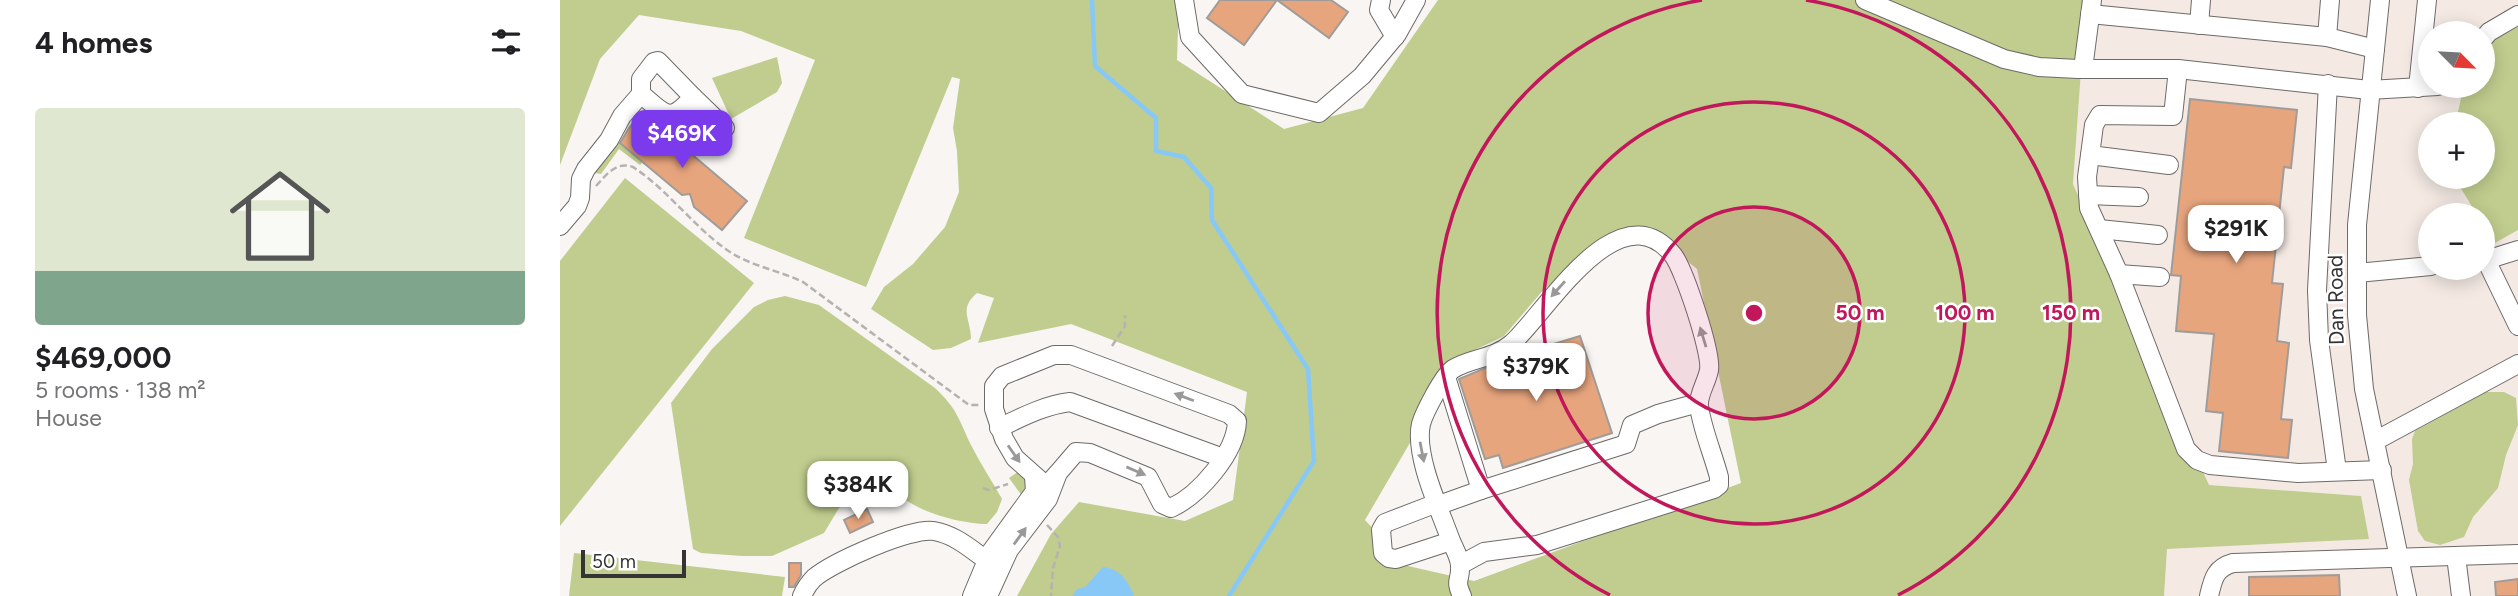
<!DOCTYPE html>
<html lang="en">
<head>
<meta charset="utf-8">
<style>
  :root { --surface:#fff; --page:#f6f6f6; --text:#202124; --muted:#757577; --line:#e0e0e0; --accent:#7c3aed }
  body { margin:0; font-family:Figtree,sans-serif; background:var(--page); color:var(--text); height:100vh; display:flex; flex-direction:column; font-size:26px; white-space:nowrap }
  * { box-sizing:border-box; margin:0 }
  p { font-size:23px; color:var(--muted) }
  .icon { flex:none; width:38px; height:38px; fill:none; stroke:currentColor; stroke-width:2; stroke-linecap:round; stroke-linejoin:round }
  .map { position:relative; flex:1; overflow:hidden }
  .details { display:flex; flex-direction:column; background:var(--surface); width:560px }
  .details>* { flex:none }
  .needle { width:46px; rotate:114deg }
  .controls { position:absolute; left:1858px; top:21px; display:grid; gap:14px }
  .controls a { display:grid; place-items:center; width:77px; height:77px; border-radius:50%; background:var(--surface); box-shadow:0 4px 18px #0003; font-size:35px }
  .scale { position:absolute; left:21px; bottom:18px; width:105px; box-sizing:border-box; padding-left:7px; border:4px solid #353333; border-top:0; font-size:19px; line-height:24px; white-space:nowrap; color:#353333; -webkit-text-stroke:5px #fff; paint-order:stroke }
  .price { position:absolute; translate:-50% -60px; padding:0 16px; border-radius:14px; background:#fff; color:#222; font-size:23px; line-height:46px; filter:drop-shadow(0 2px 4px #0008) }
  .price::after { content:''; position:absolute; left:50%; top:42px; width:21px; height:16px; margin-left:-10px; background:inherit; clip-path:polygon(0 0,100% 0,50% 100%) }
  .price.current { background:var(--accent); color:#fff }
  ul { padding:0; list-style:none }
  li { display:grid; align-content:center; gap:14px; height:371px; padding:0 35px }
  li+li { border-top:2px solid var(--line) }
  li span { display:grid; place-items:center; height:217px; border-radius:7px; color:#555 }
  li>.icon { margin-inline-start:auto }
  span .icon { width:126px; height:126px; fill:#fffc; stroke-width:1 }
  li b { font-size:30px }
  h2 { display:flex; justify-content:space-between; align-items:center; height:84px; padding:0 35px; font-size:30px }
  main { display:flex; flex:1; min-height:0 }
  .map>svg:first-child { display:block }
</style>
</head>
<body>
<main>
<section class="details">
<h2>4 homes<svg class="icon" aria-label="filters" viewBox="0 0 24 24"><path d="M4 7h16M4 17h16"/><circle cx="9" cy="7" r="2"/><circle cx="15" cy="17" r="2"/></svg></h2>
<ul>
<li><span style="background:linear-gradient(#dfe7d0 75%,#7fa58c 0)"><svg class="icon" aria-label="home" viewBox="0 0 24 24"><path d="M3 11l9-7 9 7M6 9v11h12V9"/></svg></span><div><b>$469,000</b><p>5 rooms · 138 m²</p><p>House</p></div></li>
</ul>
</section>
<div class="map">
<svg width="1958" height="596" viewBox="0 0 1958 596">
  <rect width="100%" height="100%" fill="#f8f5f3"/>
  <polygon fill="#f4e9e3" points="1526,0 1958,0 1958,26 1923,46 1923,33 1871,33 1871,86 1904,86 1895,124 1871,124 1871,177 1894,177 1917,215 1871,215 1871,268 1923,268 1923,225 1935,243 1958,230 1958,596 1604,596 1607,549 1809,538 1800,496 1649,485 1513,184"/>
  <g fill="#c0cd8e" fill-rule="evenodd">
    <path d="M0,0H619L617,60L724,129L803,108L878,0H1526L1513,184L1649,485L1801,496L1809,539L1607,549L1604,596H457L491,534L519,502L625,521L673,500L687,392L511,324L418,343L434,298L417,293C398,309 411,319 411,339L391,348L373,350L311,309L324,287L353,264L385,227L399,192L397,151L393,128L400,79L392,77L306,287L184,238L255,60L181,31L79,15L40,59L0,165ZM1089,230L1137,269L1181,483L914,581L848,566L805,520L900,357L944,336L985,288Z"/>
    <polygon points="1958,26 1958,230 1935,243 1923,225 1923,215 1917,215 1894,177 1923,177 1923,124 1895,124 1904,86 1923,86 1923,46"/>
    <polygon points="217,57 222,83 217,92 171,119 152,78"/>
    <polygon points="57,140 83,162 80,165 59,149 41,174 35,173 32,171"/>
    <polygon points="65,178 194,283 0,526 0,261"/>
    <path d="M225,296L259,305L375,388C398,410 398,418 411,445C420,463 432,481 442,499L437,512L427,524C407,524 374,516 356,506C338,496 334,493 314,487L279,508L264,533L212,556H182L141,553L133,549L111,403L152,349L194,307L208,300Z"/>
    <polygon points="1926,392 1944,392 1956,398 1958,425 1946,455 1938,488 1913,517 1904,537 1880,545 1865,541 1858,531 1849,480 1853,464 1852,439 1855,431"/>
    <polygon points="459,471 471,483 462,496 449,478"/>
    <polygon points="14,553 225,577 222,596 9,596"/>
  </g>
  <path fill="#87c8f7" d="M543,567C560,569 568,580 574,596H512L517,589L525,587Z"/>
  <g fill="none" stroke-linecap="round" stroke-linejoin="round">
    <polyline stroke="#87c8f7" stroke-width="4.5" points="532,0 535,66 596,118 596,151 624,157 651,188 652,220 748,369 754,461 669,596"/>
  </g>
  <g fill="#e7a57e" stroke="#9f9c9a" stroke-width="2">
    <polygon points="660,0 771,0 788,12 769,38 717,0 684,45 647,18"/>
    <polygon points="1630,99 1737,110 1731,168 1724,167 1712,283 1723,284 1717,341 1729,343 1721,419 1732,420 1728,458 1659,451 1663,413 1646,411 1654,334 1616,331 1621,276 1611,275"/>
    <polygon points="82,112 98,127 101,123 118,123 109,135 187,201 162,230 134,207 130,194 122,195 60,143 69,128"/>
    <polygon points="1020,336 1052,433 943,468 939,455 925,459 899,379 954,356"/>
    <polygon points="307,509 313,522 290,533 284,520"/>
    <polygon points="229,563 241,563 241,575 234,587 229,587"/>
    <polygon points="1779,575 1780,596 1689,596 1689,577"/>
    <polygon points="1958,579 1958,596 1936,596 1935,582"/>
  </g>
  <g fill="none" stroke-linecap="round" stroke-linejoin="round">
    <g stroke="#6d6a68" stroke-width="20">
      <g id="minor">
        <polyline points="624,0 630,37 682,94 759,113 802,76 837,34 856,0"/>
        <polyline points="821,0 819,10 835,37"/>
        <polyline points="1305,0 1444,59 1479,67 1518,69 1618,69 1809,90 1878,86"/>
        <polyline points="1820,0 1797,225 1797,315 1804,389 1847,596"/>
        <polyline points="1530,14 1767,37 1815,49"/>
        <polyline points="1639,25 1641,0"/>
        <polyline points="1767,37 1770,0"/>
        <polyline points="1923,39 1929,32 1958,15"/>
        <polyline points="1523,69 1532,0"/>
        <polyline points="1768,84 1757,290 1759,340 1777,471"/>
        <polyline points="1858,88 1867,0"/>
        <polyline points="133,97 165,128"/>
        <polyline points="1530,155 1527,177 1529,208 1559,274 1600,277"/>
        <polyline points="1609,165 1530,155 1534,125 1540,115 1613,116 1618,69"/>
        <polyline points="1528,195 1579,197"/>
        <path d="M0,226L17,206L20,198L21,179L26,169L49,140L62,116L81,94V79L94,62L98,61L133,97C109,124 106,115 81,94"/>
        <polyline points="1539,229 1598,235"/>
        <polyline points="1958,250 1926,260 1958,326"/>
        <polyline points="1797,273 1871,266"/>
        <polyline points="1559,274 1626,449 1637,460 1650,465 1738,473 1822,470"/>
        <path d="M439,428C462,417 485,405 510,402L663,458"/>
        <polyline points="1815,441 1958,364"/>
        <polyline points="921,490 1066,444 1072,425 1098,414 1138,403"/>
        <polyline points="877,503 825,523 821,530 823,553 829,558 836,559 891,541"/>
        <polyline points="879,505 921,490 886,377"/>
        <polyline points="1896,556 1901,596"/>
        <path d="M900,565L924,552L977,545L1154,489L1159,485V477C1153,454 1142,429 1139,406C1138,394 1147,382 1149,370C1152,353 1124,269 1113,255C1058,187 984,316 951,344C933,359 910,358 893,369C883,376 864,413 861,424C854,456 880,510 891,541C894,548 900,558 900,566C901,581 894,579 902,596"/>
        <path d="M242,596C245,589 249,583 254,578C273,562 351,527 374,531C401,536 417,556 439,568"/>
        <polyline points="412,596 430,553 475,491 474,477"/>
        <path d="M428,596L449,550L488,499L498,473L516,452L530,453L588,477L602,504L611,508C639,495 676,453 677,421L669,414L511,355H494L442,376L434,386V409L444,439L455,458L482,482H490L498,473"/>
        <path d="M1649,596C1653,579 1655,568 1673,563L1958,554"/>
      </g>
    </g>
    <g stroke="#b5b2b1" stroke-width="2.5" stroke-dasharray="7 3.5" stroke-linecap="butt">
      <path d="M36,186C47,174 56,161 73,167C108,190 133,226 167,250C190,266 218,270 243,282L409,405H420"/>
      <polyline points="552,346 565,326 565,315"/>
      <polyline points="423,488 429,490 448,484"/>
      <polyline points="487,525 498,537 500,546 493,568 491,596"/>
    </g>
    <use href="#minor" stroke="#fff" stroke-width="18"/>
  </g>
  <defs><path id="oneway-solid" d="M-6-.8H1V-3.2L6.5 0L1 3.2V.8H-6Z" transform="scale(1.75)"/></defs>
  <g fill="#9a9999">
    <use href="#oneway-solid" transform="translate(998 289) rotate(132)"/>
    <use href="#oneway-solid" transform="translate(1143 337) rotate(-107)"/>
    <use href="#oneway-solid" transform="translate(624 397) rotate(-159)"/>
    <use href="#oneway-solid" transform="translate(862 452) rotate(79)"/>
    <use href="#oneway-solid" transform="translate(454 454) rotate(55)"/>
    <use href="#oneway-solid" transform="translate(576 471) rotate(23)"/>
    <use href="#oneway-solid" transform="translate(460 536) rotate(-54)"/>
  </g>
  <circle cx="1194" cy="313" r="106" fill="#c2185b" fill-opacity=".12"/>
  <g fill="none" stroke="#c2185b" stroke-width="3.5">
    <circle cx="1194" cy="313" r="106"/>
    <circle cx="1194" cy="313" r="211"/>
    <path d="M1050 595A317 317 0 0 1 1142 0M1246 0A317 317 0 0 1 1338 595"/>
  </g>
  <g text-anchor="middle" stroke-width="5" stroke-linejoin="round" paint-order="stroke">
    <g font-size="21" fill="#353333" stroke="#fff">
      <text transform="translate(1776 300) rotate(-91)" y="7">Dan Road</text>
    </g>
  </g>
  <circle cx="1194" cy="313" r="10" fill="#c2185b" stroke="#fff" stroke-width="3.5"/>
  <g font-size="21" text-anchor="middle" font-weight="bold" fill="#c2185b" stroke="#fff" stroke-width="5" stroke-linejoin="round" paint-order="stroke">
    <text x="1300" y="320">50 m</text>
    <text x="1405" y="320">100 m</text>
    <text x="1511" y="320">150 m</text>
  </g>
</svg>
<div class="controls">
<a><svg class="needle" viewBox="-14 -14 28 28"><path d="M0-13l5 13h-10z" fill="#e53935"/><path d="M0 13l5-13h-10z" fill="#757577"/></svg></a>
<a>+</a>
<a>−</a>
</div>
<div class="scale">50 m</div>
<b class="price current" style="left:122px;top:170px">$469K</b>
<b class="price" style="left:1676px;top:265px">$291K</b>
<b class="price" style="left:976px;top:403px">$379K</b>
<b class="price" style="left:298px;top:521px">$384K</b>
</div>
</main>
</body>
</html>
